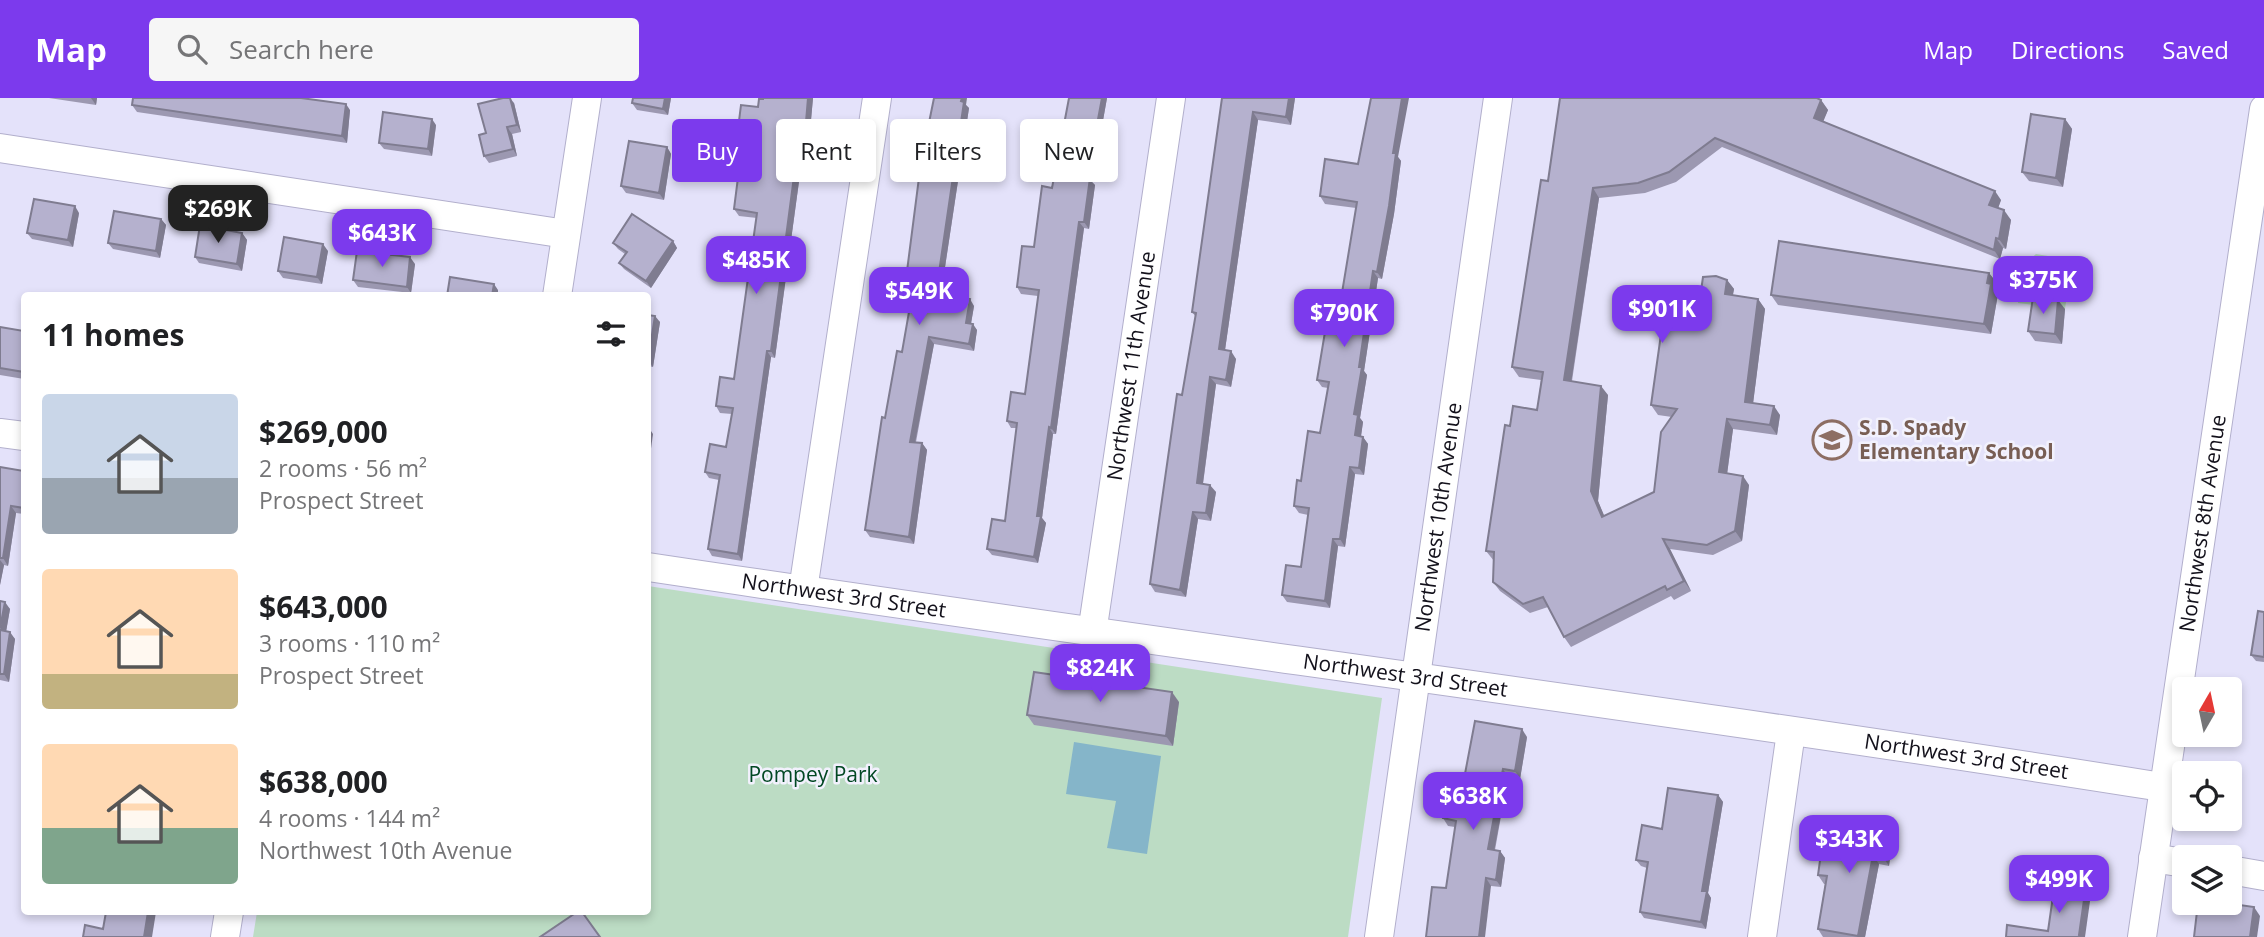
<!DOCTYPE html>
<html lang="en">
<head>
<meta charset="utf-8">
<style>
  :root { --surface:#fff; --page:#f6f6f6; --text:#202124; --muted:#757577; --accent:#7c3aed }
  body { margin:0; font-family:"Open Sans",sans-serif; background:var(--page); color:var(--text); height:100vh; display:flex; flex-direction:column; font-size:26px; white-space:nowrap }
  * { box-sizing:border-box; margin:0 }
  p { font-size:23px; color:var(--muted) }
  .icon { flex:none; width:38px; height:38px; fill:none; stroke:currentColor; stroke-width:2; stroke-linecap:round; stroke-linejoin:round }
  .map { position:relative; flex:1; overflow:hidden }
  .panel { position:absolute; left:21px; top:194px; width:630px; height:623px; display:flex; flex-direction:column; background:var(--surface); border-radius:7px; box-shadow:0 4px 10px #0003 }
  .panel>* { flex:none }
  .guide { position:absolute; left:672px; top:21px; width:665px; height:63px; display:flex; gap:14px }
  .needle { width:46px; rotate:9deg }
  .tools { position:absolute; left:2172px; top:579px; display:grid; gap:14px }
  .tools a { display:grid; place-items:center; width:70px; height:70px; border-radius:7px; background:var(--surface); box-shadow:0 4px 10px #0003; font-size:35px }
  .price { position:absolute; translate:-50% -60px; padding:0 16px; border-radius:14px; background:var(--accent); color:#fff; font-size:23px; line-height:46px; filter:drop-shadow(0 2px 4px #0008) }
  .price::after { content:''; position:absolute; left:50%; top:42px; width:21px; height:16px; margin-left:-10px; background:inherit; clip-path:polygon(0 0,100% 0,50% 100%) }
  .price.active { background:#222; color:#fff }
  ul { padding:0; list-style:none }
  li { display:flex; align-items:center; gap:21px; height:175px; padding:0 21px }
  li span { display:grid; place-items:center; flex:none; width:196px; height:140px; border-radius:7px; color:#555 }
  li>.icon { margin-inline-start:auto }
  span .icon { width:84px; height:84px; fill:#fffc; stroke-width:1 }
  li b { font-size:30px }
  h2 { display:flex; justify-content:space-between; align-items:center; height:84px; padding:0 21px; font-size:30px }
  .pill { padding:0 24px; border-radius:7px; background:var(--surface); box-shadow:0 4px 10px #0003; font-size:24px; line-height:63px }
  .pill.active { background:var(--accent); color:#fff }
  header { display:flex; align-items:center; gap:42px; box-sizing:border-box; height:98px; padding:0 35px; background:var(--accent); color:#fff }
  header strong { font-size:33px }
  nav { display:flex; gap:38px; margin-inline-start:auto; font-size:24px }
  .search { width:490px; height:63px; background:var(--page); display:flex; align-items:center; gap:18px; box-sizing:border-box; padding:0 24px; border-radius:7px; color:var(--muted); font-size:26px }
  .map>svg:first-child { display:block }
</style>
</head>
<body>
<header>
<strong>Map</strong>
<div class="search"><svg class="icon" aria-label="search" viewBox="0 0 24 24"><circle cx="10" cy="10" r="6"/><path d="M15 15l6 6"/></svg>Search here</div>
<nav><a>Map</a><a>Directions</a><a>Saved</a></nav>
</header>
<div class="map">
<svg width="2264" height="839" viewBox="0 0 2264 839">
  <rect width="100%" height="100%" fill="#e4e2fa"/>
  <g fill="#bcdcc4">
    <polygon points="2036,156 2072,162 2065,211 2018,205 2023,167"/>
    <polygon points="648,488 1382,600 1348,839 253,839 257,814 648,814"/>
  </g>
  <polygon fill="#85b5c9" points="1074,644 1161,658 1147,756 1107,750 1116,703 1066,696"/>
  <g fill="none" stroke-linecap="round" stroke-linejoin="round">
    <g stroke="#b2afcc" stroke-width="30">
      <g id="street">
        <polyline points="0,50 566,136"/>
        <polyline points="557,198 587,0"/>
        <polyline points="0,335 24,338"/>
        <path id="s1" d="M648,469C1152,545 1658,609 2162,689"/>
        <polyline points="803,492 877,0"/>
        <path id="s2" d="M1092,535L1171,0"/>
        <polyline points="2153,760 2184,765"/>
        <polyline points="2230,772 2264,778"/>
        <polyline points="225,839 229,814"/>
        <path id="s3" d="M1379,839L1498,0"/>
        <polyline points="1762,839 1791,634"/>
        <path id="s4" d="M2142,839L2264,11"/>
      </g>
    </g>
    <use href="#street" stroke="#fff" stroke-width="28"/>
  </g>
  <g fill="#9c98b1">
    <polygon points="49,0 97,0 96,7"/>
    <polygon points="633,0 671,0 668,17 637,12 632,5"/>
    <polygon points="813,0 808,55 803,54 775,260 771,259 742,463 712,458 708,451 719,382 709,380 705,374 726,349 732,316 720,315 716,308 734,281 757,120 739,118 734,111 743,46 737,39 763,1"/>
    <polygon points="1069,0 1107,0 1092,84 1095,87 1089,131 1084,130 1056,336 1053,336 1042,420 1046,425 1038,465 992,457 987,451 1005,423 1017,330 1011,330 1007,323 1025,296 1038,198 1021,196 1017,189 1034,149 1052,90"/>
    <polygon points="1222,0 1295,0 1291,27 1258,22 1225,252 1236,261 1231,289 1216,286 1203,386 1216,394 1211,423 1198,421 1186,499 1155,494 1150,486 1196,219 1192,214"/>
    <polygon points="1821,2 1828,12 1823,23 2001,102 1998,110 2011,122 2006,151 2003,150 2000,161 1722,49 1676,84 1645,95 1599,100 1572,283 1608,297 1598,403 1604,418 1654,394 1672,319 1658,317 1651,307 1688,205 1701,193 1727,182 1734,191 1733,197 1758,201 1765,211 1753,305 1780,317 1777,337 1733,331 1727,376 1749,387 1742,443 1713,457 1670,451 1691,493 1674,502 1671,498 1571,549 1564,539 1548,509 1530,515 1500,493 1493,484 1494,463 1486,453 1510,328 1537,312 1541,282 1519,279 1512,269 1548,83"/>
    <polygon points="514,5 521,34 512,36 517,58 489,65 484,58 486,35"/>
    <polygon points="132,7 350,12 347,45 137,14"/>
    <polygon points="966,7 969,10 941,196 974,208 971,226 977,232 974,253 934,246 916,344 922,345 927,352 914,446 870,439 865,432 885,320 902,254 915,180 912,179 907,173"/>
    <polygon points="2065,21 2072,31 2063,89 2029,83 2022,74"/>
    <polygon points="436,27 432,58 384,51 379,45"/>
    <polygon points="667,49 671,56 664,102 626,95 621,88"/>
    <polygon points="1398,59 1401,63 1394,116 1382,181 1378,180 1364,273 1367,277 1360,320 1363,324 1361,338 1363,339 1368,346 1364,377 1355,376 1345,449 1338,448 1330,510 1287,504 1282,497 1301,469 1308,417 1299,415 1294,408 1301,383 1320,335 1328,290 1322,289 1317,282 1325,232 1322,228 1341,201 1356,110 1325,106 1320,98 1358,66"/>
    <polygon points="79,115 73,149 32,141 27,135"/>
    <polygon points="161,121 166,127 160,160 113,151 108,145"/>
    <polygon points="242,135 247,142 242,173 199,165 195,159"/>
    <polygon points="673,143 677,150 651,190 624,171 619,165 625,156 618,151 613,145"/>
    <polygon points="328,153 322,186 283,180 278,173"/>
    <polygon points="415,166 411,195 358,189 353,182"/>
    <polygon points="1989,175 1996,184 1994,191 1998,196 1991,236 1778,207 1771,197"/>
    <polygon points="2065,211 2062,246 2035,243 2028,233"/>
    <polygon points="648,217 660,224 653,269 648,268"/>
    <polygon points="0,229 24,233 24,281 0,277"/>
    <polygon points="0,369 24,373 24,416 16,415 8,468 4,467 0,487"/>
    <polygon points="0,503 10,511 6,533 15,541 9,584 0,582"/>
    <polygon points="2264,514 2264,564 2256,563 2251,557"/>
    <polygon points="1179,604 1173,648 1034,627 1027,617"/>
    <polygon points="1527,639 1520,681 1508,679 1495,752 1500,753 1505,760 1501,789 1491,788 1446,790 1455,729 1448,728 1443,720 1464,681"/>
    <polygon points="2237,672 2242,679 2237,716 2230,715 2230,676"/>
    <polygon points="1718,697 1723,704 1708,795 1711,800 1706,831 1644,820 1640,814 1647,770 1641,768 1636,762 1662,731"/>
    <polygon points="1893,736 1889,768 1879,766 1865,839 1823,839 1818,831 1825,786 1824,786 1818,777 1840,750"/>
  </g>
  <g fill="#7f7c90">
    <polygon points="91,0 97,0 96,7"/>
    <polygon points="510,0 514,5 521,34 517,27"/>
    <polygon points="665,0 671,0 668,17 663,11"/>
    <polygon points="808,0 813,0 808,55 804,48"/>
    <polygon points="962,0 967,0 966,7 969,10 940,202 936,195"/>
    <polygon points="1102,0 1107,0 1092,84 1095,87 1089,131 1084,124 1087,80"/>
    <polygon points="1289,0 1295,0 1291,27 1286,19"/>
    <polygon points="1402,0 1409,0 1398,59 1401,63 1394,116 1382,181 1377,174 1393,55"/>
    <polygon points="1821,2 1828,12 1821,29 1814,20"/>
    <polygon points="346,6 350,12 347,45 342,38"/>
    <polygon points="1253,14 1258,22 1224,259 1219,251"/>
    <polygon points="432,21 436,27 432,58 428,51"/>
    <polygon points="2065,21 2072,31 2063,89 2056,80"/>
    <polygon points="507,29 512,36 517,58 513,51"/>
    <polygon points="798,48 803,54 775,260 771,253"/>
    <polygon points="667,49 671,56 664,102 659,95"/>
    <polygon points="1593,90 1599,100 1570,292 1564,282"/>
    <polygon points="1995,93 2001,102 1996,116 1989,107"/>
    <polygon points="75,108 79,115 73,149 68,142"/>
    <polygon points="2004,112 2011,122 2006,151 1999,141"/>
    <polygon points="161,121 166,127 160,160 156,153"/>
    <polygon points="1079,124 1084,130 1056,336 1051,330"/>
    <polygon points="242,135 247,142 242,173 237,166"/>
    <polygon points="1996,140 2003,150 2000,161 1994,152"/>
    <polygon points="673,143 677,150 651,190 646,183"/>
    <polygon points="323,146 328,153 322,186 317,179"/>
    <polygon points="410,159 415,166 411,195 407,189"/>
    <polygon points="1373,173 1378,180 1364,273 1367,277 1360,320 1363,324 1360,345 1355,337 1354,316 1359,269"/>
    <polygon points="1989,175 1996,184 1994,191 1998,196 1991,236 1984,226 1987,185"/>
    <polygon points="1727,182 1734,191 1731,206 1725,196"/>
    <polygon points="494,186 498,192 498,198 492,198"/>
    <polygon points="970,201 974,208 970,231 966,225"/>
    <polygon points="1758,201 1765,211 1752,314 1745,304"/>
    <polygon points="2058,202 2065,211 2062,246 2055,236"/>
    <polygon points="655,218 660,224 653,269 648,262"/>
    <polygon points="973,226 977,232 974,253 969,246"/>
    <polygon points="929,239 934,246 914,350 910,344"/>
    <polygon points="767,253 771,259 742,463 738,456"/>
    <polygon points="1231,253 1236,261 1231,289 1226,282"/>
    <polygon points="1210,279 1216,286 1202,392 1197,385"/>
    <polygon points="1601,288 1608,297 1598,403 1609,429 1602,419 1591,393"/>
    <polygon points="1774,308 1780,317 1777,337 1770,327"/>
    <polygon points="1727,321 1733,331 1726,384 1719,374"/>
    <polygon points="1049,329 1053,336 1042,420 1046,425 1038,465 1034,459 1037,418"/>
    <polygon points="649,330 653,336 650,358 648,354"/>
    <polygon points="1363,339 1368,346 1364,377 1359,370"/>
    <polygon points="922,345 927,352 914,446 909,439"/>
    <polygon points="1350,369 1355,376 1345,449 1340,441"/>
    <polygon points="1743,378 1749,387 1742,443 1735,433"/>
    <polygon points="1210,387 1216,394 1211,423 1206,415"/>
    <polygon points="11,408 16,415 8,468 3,460"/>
    <polygon points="1193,414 1198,421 1186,499 1180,492"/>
    <polygon points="1333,441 1338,448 1330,510 1325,503"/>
    <polygon points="1663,441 1670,451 1691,493 1684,483"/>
    <polygon points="0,462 4,467 0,487"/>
    <polygon points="5,504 10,511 5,540 0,533"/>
    <polygon points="10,534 15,541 9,584 4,576"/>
    <polygon points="1172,594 1179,604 1173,648 1166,638"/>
    <polygon points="1522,631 1527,639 1520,681 1515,673"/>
    <polygon points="1503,671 1508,679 1493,759 1488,751"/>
    <polygon points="2237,672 2242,679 2237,716 2232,710"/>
    <polygon points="1718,697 1723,704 1708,795 1711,800 1706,831 1701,824 1702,793"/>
    <polygon points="1887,727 1893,736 1889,768 1883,759"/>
    <polygon points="1500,753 1505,760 1501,789 1496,782"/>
    <polygon points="1873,757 1879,766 1865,839 1858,839"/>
    <polygon points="1486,780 1491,788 1485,839 1479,839"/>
    <polygon points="2086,788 2091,796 2085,839 2080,839 2079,837"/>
    <polygon points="2254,809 2260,818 2257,839 2250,839"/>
    <polygon points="148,814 156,814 152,839 144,839"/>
  </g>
  <g fill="#b5b1ce" stroke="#7f7c90" stroke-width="2">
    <polygon points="133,0 301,0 346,6 342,38 132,7"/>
    <polygon points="503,0 510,0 517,27 507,29 513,51 484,58 479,37 486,35 478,6"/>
    <polygon points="633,0 665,0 663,11 632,5"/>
    <polygon points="763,0 808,0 804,48 798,48 771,253 767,253 738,456 708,451 720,377 705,374 710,346 726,349 733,310 716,308 720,279 734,281 757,115 734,111 743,40 737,39 741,7 758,9 759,1 763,1"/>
    <polygon points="934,0 962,0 961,3 964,4 936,195 970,201 966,225 973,226 969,246 929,239 910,344 922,345 909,439 865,432 882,319 885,320 897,253 902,254 916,174 907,173 921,64"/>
    <polygon points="1069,0 1102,0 1087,80 1090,80 1084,124 1079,124 1051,330 1049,329 1037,418 1041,418 1034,459 987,451 992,421 1005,423 1017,325 1007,323 1011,294 1025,296 1039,192 1017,189 1022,148 1034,149 1042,88 1052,90"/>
    <polygon points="1222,0 1289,0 1286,19 1253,14 1219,251 1231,253 1226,282 1210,279 1197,385 1210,387 1206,415 1193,414 1180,492 1150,486 1177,296 1182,297 1196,215 1192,214"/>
    <polygon points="1371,0 1402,0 1393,55 1396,55 1389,108 1377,174 1373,173 1359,269 1362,269 1354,316 1358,317 1355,337 1363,339 1359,370 1350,369 1340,441 1333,441 1325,503 1282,497 1286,467 1301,469 1309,410 1294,408 1297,382 1301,383 1308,333 1320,335 1329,284 1317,282 1326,228 1322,228 1326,199 1341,201 1357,104 1320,98 1325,61 1358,66"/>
    <polygon points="1560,0 1817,0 1821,2 1814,20 1995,93 1989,107 2004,112 1999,141 1996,140 1994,152 1715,40 1669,74 1638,85 1593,90 1564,282 1601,288 1591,393 1602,419 1654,394 1661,334 1677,311 1651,307 1666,201 1688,205 1690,191 1701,193 1703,179 1716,178 1727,182 1725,196 1758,201 1745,304 1774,308 1770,327 1727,321 1719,374 1743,378 1735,433 1707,447 1663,441 1684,483 1667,492 1665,488 1564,539 1543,499 1523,506 1493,484 1494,454 1486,453 1505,327 1510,328 1513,308 1537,312 1543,274 1512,269 1541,82 1548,83"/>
    <polygon points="383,14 432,21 428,51 379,45"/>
    <polygon points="2031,16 2065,21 2056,80 2022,74"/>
    <polygon points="629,43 667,49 659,95 621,88"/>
    <polygon points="34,101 75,108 68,142 27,135"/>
    <polygon points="114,113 161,121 156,153 108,145"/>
    <polygon points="632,116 673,143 646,183 619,165 627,154 613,145"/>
    <polygon points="200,127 242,135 237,166 195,159"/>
    <polygon points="284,139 323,146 317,179 278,173"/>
    <polygon points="1779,143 1989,175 1987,185 1991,186 1984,226 1771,197"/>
    <polygon points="357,153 410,159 407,189 353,182"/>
    <polygon points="450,179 494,186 492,198 447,198"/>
    <polygon points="2033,199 2058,202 2055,236 2028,233"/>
    <polygon points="648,217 655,218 648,262"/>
    <polygon points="0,229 24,233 24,274 0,270"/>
    <polygon points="0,369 24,373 24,410 11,408 3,460 0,460"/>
    <polygon points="0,503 5,504 0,530"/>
    <polygon points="2258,513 2264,514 2264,559 2251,557"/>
    <polygon points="0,532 10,534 4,576 0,576"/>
    <polygon points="1034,574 1172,594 1166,638 1027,617"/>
    <polygon points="1475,623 1522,631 1515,673 1503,671 1488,751 1500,753 1496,782 1486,780 1479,839 1426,839 1432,789 1446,790 1456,723 1443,720 1451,679 1464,681"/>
    <polygon points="2206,668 2237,672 2232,710 2230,709 2230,676 2205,676"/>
    <polygon points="1668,690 1718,697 1702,793 1707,793 1701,824 1640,814 1648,764 1636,762 1642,727 1662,731"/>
    <polygon points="1844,721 1887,727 1883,759 1873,757 1858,838 1818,831 1827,778 1818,777 1822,748 1840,750"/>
    <polygon points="2055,784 2086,788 2079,837 2082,838 2081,839 2006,839 2007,827 2048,833"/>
    <polygon points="2198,805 2226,805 2254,809 2250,839 2194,839"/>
    <polygon points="106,814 148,814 144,839 83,839 85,827 103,831"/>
    <polygon points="577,814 582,814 600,839 540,839"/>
  </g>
  <defs>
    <g id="school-ring" transform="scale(2.0125)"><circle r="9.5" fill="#f2f1fd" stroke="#8d6e63" stroke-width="1.5"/><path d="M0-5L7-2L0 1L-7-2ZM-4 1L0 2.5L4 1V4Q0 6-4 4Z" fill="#8d6e63"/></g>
  </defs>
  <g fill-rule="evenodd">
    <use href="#school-ring" x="1832" y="342"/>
  </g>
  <g text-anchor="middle" stroke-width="5" stroke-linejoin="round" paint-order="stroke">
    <g font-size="21" fill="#13111b" stroke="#f2f1fd">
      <text dy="7" stroke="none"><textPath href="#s2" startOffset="270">Northwest 11th Avenue</textPath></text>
      <text dy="7" stroke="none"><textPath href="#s3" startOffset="424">Northwest 10th Avenue</textPath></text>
      <text dy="7" stroke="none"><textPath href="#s4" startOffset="418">Northwest 8th Avenue</textPath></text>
      <text dy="7" stroke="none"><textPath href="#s1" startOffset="198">Northwest 3rd Street</textPath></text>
      <text dy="7" stroke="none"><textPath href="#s1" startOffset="765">Northwest 3rd Street</textPath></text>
      <text dy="7" stroke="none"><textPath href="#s1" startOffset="1332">Northwest 3rd Street</textPath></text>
    </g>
    <g font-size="21" font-weight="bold" fill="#785e54" stroke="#f2f1fd" text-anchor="start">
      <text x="1859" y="337">S.D. Spady<tspan x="1859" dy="24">Elementary School</tspan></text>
    </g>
    <g font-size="21" fill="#024823" stroke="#f2f1fd">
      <text x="813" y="684">Pompey Park</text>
    </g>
  </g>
</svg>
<div class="tools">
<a><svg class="needle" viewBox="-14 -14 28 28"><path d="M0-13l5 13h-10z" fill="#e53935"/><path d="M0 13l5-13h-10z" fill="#757577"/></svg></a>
<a><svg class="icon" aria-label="locate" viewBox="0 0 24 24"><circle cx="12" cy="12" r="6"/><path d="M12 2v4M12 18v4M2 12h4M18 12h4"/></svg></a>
<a><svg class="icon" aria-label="layers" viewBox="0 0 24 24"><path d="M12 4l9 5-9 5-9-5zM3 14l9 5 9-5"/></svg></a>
</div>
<b class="price active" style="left:218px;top:147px">$269K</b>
<b class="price" style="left:382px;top:171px">$643K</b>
<b class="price" style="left:756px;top:198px">$485K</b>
<b class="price" style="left:2043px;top:218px">$375K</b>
<b class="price" style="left:919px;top:229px">$549K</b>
<b class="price" style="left:1662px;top:247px">$901K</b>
<b class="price" style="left:1344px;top:251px">$790K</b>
<b class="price" style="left:1100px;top:606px">$824K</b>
<b class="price" style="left:1473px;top:734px">$638K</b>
<b class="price" style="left:1849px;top:777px">$343K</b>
<b class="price" style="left:2059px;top:817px">$499K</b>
<div class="guide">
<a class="pill active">Buy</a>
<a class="pill">Rent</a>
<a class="pill">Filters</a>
<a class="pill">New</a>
</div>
<section class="panel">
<h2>11 homes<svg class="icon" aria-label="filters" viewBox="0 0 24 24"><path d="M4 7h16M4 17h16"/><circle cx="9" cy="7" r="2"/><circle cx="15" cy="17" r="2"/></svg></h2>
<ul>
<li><span style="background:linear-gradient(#c9d6e8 60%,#9aa5b1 0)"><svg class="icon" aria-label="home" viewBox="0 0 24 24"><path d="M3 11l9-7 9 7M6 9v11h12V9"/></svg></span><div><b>$269,000</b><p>2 rooms · 56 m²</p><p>Prospect Street</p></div></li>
<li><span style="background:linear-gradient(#ffd9b3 75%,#c2b280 0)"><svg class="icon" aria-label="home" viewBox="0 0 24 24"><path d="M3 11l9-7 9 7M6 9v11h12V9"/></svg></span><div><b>$643,000</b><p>3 rooms · 110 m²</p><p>Prospect Street</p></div></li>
<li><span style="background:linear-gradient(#ffd9b3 60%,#7fa58c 0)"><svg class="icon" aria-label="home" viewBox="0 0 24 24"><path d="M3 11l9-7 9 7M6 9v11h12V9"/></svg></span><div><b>$638,000</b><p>4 rooms · 144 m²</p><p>Northwest 10th Avenue</p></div></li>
</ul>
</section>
</div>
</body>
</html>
